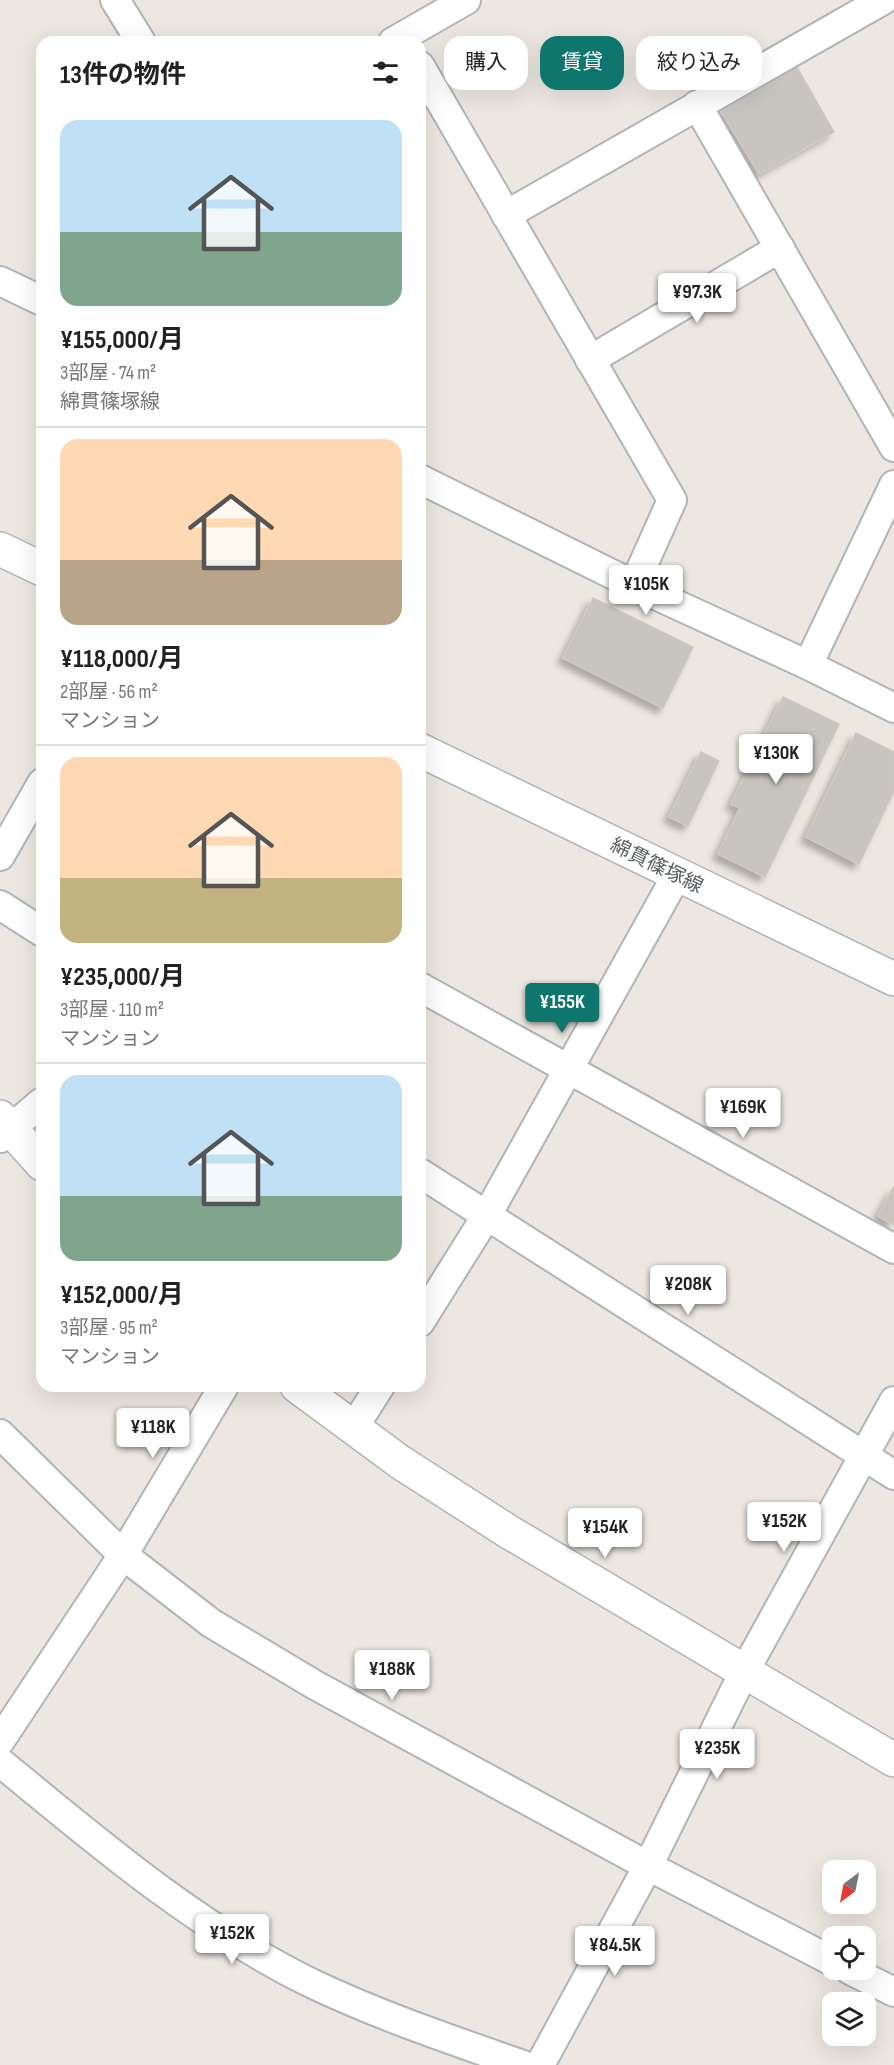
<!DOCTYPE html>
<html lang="ja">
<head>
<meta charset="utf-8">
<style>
  :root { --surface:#fff; --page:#f6f6f6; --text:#222; --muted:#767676; --line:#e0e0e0; --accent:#0f766e }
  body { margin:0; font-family:"Sofia Sans Condensed","Noto Sans JP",sans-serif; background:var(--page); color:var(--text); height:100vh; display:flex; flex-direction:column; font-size:22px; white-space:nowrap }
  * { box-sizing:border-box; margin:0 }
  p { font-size:20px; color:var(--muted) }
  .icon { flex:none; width:33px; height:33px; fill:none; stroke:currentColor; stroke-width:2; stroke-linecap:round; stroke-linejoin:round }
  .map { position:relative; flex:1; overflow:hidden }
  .sheet { position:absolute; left:36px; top:36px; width:390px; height:1356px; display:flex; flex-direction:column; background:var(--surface); border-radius:18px; box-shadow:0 6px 24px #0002 }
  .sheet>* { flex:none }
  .guide { position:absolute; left:444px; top:36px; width:360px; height:54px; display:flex; gap:12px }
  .needle { width:39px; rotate:212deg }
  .buttons { position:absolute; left:822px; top:1860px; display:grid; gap:12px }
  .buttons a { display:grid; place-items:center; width:54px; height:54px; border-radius:12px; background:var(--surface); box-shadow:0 6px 24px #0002; font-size:30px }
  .price { position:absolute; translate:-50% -51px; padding:0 14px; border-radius:6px; background:#fff; color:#222; font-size:20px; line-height:39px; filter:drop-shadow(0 2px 3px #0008) }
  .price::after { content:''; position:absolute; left:50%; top:36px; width:18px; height:14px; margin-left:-9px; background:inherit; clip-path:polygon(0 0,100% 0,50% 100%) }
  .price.selected { background:var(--accent); color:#fff }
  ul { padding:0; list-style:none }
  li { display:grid; align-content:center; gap:12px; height:318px; padding:0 24px }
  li+li { border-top:2px solid var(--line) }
  li span { display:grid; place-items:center; height:186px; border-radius:18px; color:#555 }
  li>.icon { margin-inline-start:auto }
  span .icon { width:108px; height:108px; fill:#fffc; stroke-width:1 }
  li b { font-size:26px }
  h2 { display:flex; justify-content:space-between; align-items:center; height:72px; padding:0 24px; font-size:26px }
  .pill { padding:0 21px; border-radius:18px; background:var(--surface); box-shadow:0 6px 24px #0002; font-size:21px; line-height:54px }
  .pill.selected { background:var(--accent); color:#fff }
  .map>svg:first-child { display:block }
</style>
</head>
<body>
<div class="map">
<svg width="894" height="2065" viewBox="0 0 894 2065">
  <defs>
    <filter id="shadow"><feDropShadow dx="-5.5" dy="5.5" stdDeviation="3" flood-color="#0004"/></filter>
  </defs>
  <rect width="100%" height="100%" fill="#ece7e0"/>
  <g fill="#c8c4bf" stroke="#d0c8be" stroke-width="1.5" filter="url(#shadow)">
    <polygon points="794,62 834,132 759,174 721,111"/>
    <polygon points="593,598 693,647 663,708 563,658"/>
    <polygon points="783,697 839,724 765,877 718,854 740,808 731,804"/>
    <polygon points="856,733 894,752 894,791 859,864 806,837"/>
    <polygon points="701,752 719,761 688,826 669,817"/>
    <polygon points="894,1186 894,1225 878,1216"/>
  </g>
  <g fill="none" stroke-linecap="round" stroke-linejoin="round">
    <g stroke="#b1b4b8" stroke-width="32">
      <g id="minor">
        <polyline points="115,0 141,42"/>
        <polyline points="393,42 466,0"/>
        <polyline points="420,66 672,500 634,585"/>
        <polyline points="697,105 894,447"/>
        <polyline points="506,215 883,0"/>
        <polyline points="0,281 42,301"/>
        <polyline points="590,360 780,248"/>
        <polyline points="420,479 634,585 808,665 894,708"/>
        <polyline points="808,665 894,485"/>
        <polyline points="0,856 42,783"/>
        <polyline points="0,905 42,932"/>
        <polyline points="420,987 894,1249"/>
        <polyline points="0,1138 42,1102"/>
        <polyline points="420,1173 894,1475"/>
        <polyline points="420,1322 487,1215 677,875"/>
        <polyline points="354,1427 380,1386"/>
        <polyline points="0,1434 123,1555 211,1623 315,1685 648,1866 832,1961"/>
        <polyline points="0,1741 123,1555 224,1386"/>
        <path d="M0,1762C97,1842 198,1928 311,1983C380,2016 452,2040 523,2065"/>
        <polyline points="850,1970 894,1992"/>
        <polyline points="540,2065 648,1866 744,1672 894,1401"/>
      </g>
    </g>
    <g stroke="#b1b4b8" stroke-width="36">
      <g id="tertiary">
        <polyline points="0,1117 42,1164"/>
        <polyline points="297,1386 400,1462 509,1532 894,1760"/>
      </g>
    </g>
    <g stroke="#b2b6bb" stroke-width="36">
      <g id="secondary">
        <polyline points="0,549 42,569"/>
        <polyline points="420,750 894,979"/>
      </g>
    </g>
    <use href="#minor" stroke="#fff" stroke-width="28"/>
    <use href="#tertiary" stroke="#fff" stroke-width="33"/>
    <use href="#secondary" stroke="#fff" stroke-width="33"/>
  </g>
  <g text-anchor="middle" stroke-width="5" stroke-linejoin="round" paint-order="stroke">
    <g font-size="20" fill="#595e61" stroke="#fff">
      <text transform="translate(657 865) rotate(26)" y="7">綿貫篠塚線</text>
    </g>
  </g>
</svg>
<div class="buttons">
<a><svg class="needle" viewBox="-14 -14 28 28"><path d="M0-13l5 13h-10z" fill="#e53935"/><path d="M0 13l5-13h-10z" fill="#767676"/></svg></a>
<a><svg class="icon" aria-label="locate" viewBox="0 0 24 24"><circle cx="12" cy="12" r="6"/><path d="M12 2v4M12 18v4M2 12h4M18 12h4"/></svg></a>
<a><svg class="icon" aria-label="layers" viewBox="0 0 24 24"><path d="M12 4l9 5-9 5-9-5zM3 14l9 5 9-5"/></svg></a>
</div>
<b class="price" style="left:697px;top:324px">¥97.3K</b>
<b class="price" style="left:646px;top:616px">¥105K</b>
<b class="price" style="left:776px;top:785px">¥130K</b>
<b class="price selected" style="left:562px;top:1034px">¥155K</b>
<b class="price" style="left:743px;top:1139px">¥169K</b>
<b class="price" style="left:688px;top:1316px">¥208K</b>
<b class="price" style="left:153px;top:1459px">¥118K</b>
<b class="price" style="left:784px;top:1553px">¥152K</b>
<b class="price" style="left:605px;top:1559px">¥154K</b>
<b class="price" style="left:392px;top:1701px">¥188K</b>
<b class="price" style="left:717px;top:1780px">¥235K</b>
<b class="price" style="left:232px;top:1965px">¥152K</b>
<b class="price" style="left:615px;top:1977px">¥84.5K</b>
<div class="guide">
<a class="pill">購入</a>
<a class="pill selected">賃貸</a>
<a class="pill">絞り込み</a>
</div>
<section class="sheet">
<h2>13件の物件<svg class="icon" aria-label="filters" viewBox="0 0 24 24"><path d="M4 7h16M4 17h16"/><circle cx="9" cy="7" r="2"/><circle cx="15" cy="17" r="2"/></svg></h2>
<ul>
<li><span style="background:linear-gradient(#bfe0f5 60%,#7fa58c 0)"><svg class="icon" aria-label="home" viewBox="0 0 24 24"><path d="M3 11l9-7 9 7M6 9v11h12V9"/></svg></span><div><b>¥155,000/月</b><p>3部屋 · 74 m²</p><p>綿貫篠塚線</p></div></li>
<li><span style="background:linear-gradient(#ffd9b3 65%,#b9a48a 0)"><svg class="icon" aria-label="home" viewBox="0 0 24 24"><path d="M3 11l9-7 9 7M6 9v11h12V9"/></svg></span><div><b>¥118,000/月</b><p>2部屋 · 56 m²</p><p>マンション</p></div></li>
<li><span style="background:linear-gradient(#ffd9b3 65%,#c2b280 0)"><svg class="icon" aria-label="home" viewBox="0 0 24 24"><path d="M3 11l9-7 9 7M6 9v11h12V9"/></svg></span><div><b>¥235,000/月</b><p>3部屋 · 110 m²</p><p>マンション</p></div></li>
<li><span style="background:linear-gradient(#bfe0f5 65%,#7fa58c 0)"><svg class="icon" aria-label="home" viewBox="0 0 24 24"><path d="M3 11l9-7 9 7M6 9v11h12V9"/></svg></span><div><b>¥152,000/月</b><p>3部屋 · 95 m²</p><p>マンション</p></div></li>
</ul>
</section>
</div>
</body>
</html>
